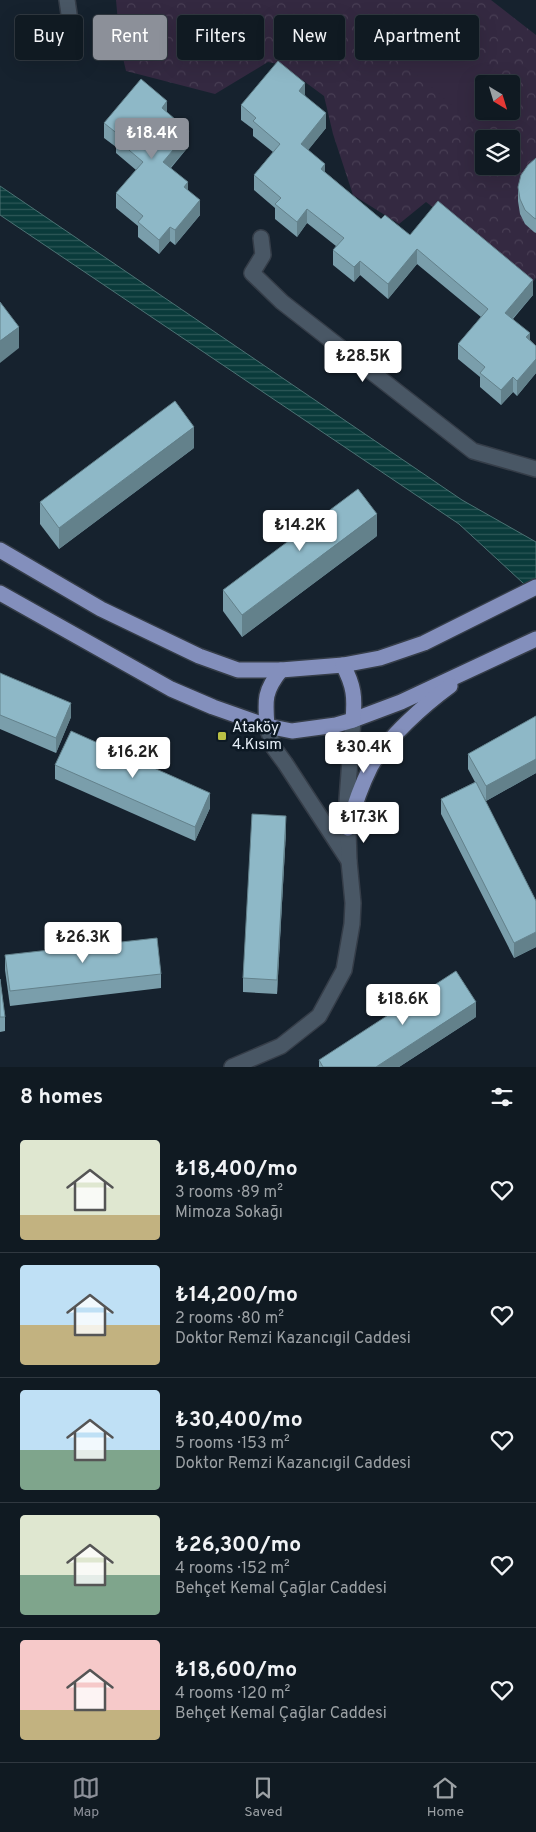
<!DOCTYPE html>
<html lang="en">
<head>
<meta charset="utf-8">
<style>
  :root { --surface:#101a22; --page:#19232a; --text:#f1f3f6; --muted:#9ca1a5; --line:#303840; --accent:#8c9099 }
  body { margin:0; font-family:Overpass,sans-serif; background:var(--page); color:var(--text); height:100vh; display:flex; flex-direction:column; font-size:19px; white-space:nowrap }
  * { box-sizing:border-box; margin:0 }
  p { font-size:16px; color:var(--muted) }
  .icon { flex:none; width:28px; height:28px; fill:none; stroke:currentColor; stroke-width:2; stroke-linecap:round; stroke-linejoin:round }
  .map { position:relative; height:1067px; overflow:hidden }
  .drawer { display:flex; flex-direction:column; background:var(--surface); flex:1 }
  .drawer>* { flex:none }
  .banner { position:absolute; left:15px; top:15px; width:506px; height:45px; display:flex; gap:10px }
  .needle { width:32px; rotate:142deg }
  .tools { position:absolute; left:475px; top:75px; display:grid; gap:10px }
  .tools a { display:grid; place-items:center; width:45px; height:45px; border-radius:5px; background:var(--surface); box-shadow:0 5px 20px #0002,0 0 0 1px var(--line); font-size:25px }
  .price { position:absolute; translate:-50% -42px; padding:0 11px; border-radius:5px; background:#fff; color:#222; font-size:16px; line-height:32px; filter:drop-shadow(0 1px 2px #0008) }
  .price::after { content:''; position:absolute; left:50%; top:30px; width:15px; height:11px; margin-left:-8px; background:inherit; clip-path:polygon(0 0,100% 0,50% 100%) }
  .price.on { background:var(--accent); color:#fff }
  ul { padding:0; list-style:none }
  li { display:flex; align-items:center; gap:15px; height:125px; padding:0 20px }
  li+li { border-top:1px solid var(--line) }
  li span { display:grid; place-items:center; flex:none; width:140px; height:100px; border-radius:5px; color:#555 }
  li>.icon { margin-inline-start:auto }
  span .icon { width:60px; height:60px; fill:#fffc; stroke-width:1 }
  li b { font-size:21px }
  h2 { display:flex; justify-content:space-between; align-items:center; height:60px; padding:0 20px; font-size:21px }
  .pill { padding:0 18px; border-radius:5px; background:var(--surface); box-shadow:0 5px 20px #0002,0 0 0 1px var(--line); font-size:18px; line-height:45px }
  .pill.on { background:var(--accent); color:#fff }
  .tab-bar { display:flex; justify-content:space-around; align-items:center; height:70px; border-top:1px solid var(--line); background:var(--surface); font-size:14px; color:var(--muted) }
  .tab-bar a { display:grid; justify-items:center; gap:2px }
  .tab-bar .on { color:var(--accent) }
  .map>svg:first-child { display:block }
</style>
</head>
<body>
<div class="map">
<svg width="536" height="1067" viewBox="0 0 536 1067">
  <defs>
    <pattern id="forest-crowns" width="20" height="18" patternUnits="userSpaceOnUse" patternTransform="scale(1.25)"><rect width="20" height="18" fill="#342941"/><path d="M2 6a3 3 0 1 1 6 0M12 15a3 3 0 1 1 6 0" fill="none" stroke="#483e54"/></pattern>
    <pattern id="water-rules" width="6" height="5" patternUnits="userSpaceOnUse" patternTransform="scale(1.25)"><rect width="6" height="5" fill="#0a3b3b"/><path d="M0 2.5h6" fill="none" stroke="#2e5858"/></pattern>
  </defs>
  <rect width="100%" height="100%" fill="#16222e"/>
  <path fill="url(#forest-crowns)" fill-rule="evenodd" d="M116,0H491L536,35V278L533,282L426,202L399,224L353,195L333,134L324,96L282,65L268,62L215,94L126,71L120,45ZM484,84H511V111H484ZM484,139H511V166H484Z"/>
  <polygon fill="#342941" points="439,23 510,84 484,84 484,111 494,111 479,128 404,64"/>
  <polygon fill="url(#water-rules)" stroke="#4c7173" points="0,186 462,500 536,542 536,595 459,524 0,215"/>
  <g fill="none" stroke-linecap="round" stroke-linejoin="round">
    <g stroke="#353d48" stroke-width="18">
      <g id="street">
        <polyline points="67,0 70,21"/>
        <polyline points="261,238 263,255 252,273 282,302 473,451 536,469"/>
      </g>
    </g>
    <g stroke="#353d48" stroke-width="18">
      <g id="secondary">
        <polyline points="267,726 274,748 285,763 349,861"/>
        <polyline points="232,1067 281,1046 319,1016 344,970 352,924 353,903 349,861 347,800 353,720"/>
      </g>
    </g>
    <g stroke="#353d48" stroke-width="18">
      <g id="primary">
        <polyline points="0,550 101,609 199,656 238,670 281,670 343,665 380,658 424,643 536,587"/>
        <polyline points="0,593 171,689 213,707 267,726 292,731 336,725 353,720 401,702 536,639"/>
        <path d="M343,665C354,686 355,697 353,720"/>
        <path d="M267,726C265,700 264,691 281,670"/>
        <path d="M348,828C354,806 361,786 371,766C387,738 424,705 450,686"/>
      </g>
    </g>
    <use href="#street" stroke="#495765" stroke-width="15"/>
    <use href="#secondary" stroke="#495765" stroke-width="15"/>
    <use href="#primary" stroke="#838fbc" stroke-width="15"/>
  </g>
  <g fill="#7a9eab">
    <polygon points="305,95 326,128 308,150 325,172 381,219 410,235 533,295 513,319 530,340 536,346 536,373 517,396 513,392 501,405 480,387 480,377 458,359 458,344 481,317 417,264 388,299 360,275 354,282 333,265 333,250 336,246 307,223 297,237 275,219 275,208 254,190 254,175 273,152 253,136 253,129 241,120 241,105"/>
    <polygon points="167,113 189,146 171,168 188,190 200,215 175,245 170,241 159,254 138,237 138,226 116,208 116,193 136,170 116,153 116,147 104,138 104,123"/>
    <polygon points="536,158 536,233 534,232 525,224 520,214 518,201 518,187"/>
    <polygon points="194,448 59,549 40,524 40,502"/>
    <polygon points="377,536 242,637 223,611 223,590"/>
    <polygon points="0,673 71,717 56,753 0,729"/>
    <polygon points="536,716 536,773 486,801 480,790 536,901 536,947 514,958 441,814 441,799 475,782 468,769 468,754"/>
    <polygon points="55,765 210,808 195,841 55,779"/>
    <polygon points="286,831 277,994 243,992 243,978"/>
    <polygon points="5,955 161,974 161,988 10,1006 5,970"/>
    <polygon points="0,979 5,1017 5,1031 0,1032"/>
    <polygon points="476,1017 399,1067 319,1067 319,1060"/>
  </g>
  <g fill="#63818b">
    <polygon points="305,83 305,98 299,91"/>
    <polygon points="167,101 167,116 162,108"/>
    <polygon points="326,113 326,128 301,159 301,144"/>
    <polygon points="189,131 189,146 163,176 163,162"/>
    <polygon points="325,164 325,179 321,169"/>
    <polygon points="188,182 188,197 184,187"/>
    <polygon points="200,200 200,215 175,245 175,230"/>
    <polygon points="307,209 307,223 297,237 297,222"/>
    <polygon points="170,227 170,241 159,254 159,240"/>
    <polygon points="417,249 417,264 388,299 388,284"/>
    <polygon points="360,261 360,275 354,282 354,267"/>
    <polygon points="533,280 533,295 505,327 505,313"/>
    <polygon points="19,327 19,348 0,363 0,341"/>
    <polygon points="530,333 530,348 526,337"/>
    <polygon points="536,359 536,373 517,396 517,381"/>
    <polygon points="513,377 513,392 501,405 501,390"/>
    <polygon points="194,427 194,448 59,549 59,528"/>
    <polygon points="377,514 377,536 242,637 242,615"/>
    <polygon points="71,703 71,717 56,753 56,738"/>
    <polygon points="536,759 536,773 486,801 486,786"/>
    <polygon points="210,793 210,808 195,841 195,827"/>
    <polygon points="286,816 286,831 277,994 277,980"/>
    <polygon points="536,932 536,947 514,958 514,943"/>
    <polygon points="476,1002 476,1017 399,1067 376,1067"/>
  </g>
  <g fill="#8eb8c7" stroke="#63818b">
    <polygon points="278,61 305,83 299,91 326,113 301,144 325,164 321,169 381,219 385,215 410,235 438,201 533,280 505,313 530,333 526,337 536,346 536,359 517,381 513,377 501,390 480,373 485,367 458,344 488,309 417,249 388,284 360,261 354,267 333,250 344,238 307,209 297,222 275,204 281,198 254,175 280,144 253,121 256,118 241,105"/>
    <polygon points="141,79 167,101 162,108 189,131 163,162 188,182 184,187 200,200 175,230 170,227 159,240 138,222 143,216 116,193 143,162 116,139 119,135 104,123"/>
    <polygon points="536,158 536,219 534,218 525,210 520,199 518,187 521,175 528,165"/>
    <polygon points="0,302 19,327 0,341"/>
    <polygon points="175,401 194,427 59,528 40,502"/>
    <polygon points="358,489 377,514 242,615 223,590"/>
    <polygon points="0,673 71,703 56,738 0,715"/>
    <polygon points="536,716 536,759 486,786 468,754"/>
    <polygon points="71,731 210,793 195,827 55,765"/>
    <polygon points="476,782 536,901 536,932 514,943 441,799"/>
    <polygon points="252,814 286,816 277,980 243,978"/>
    <polygon points="157,938 161,974 10,991 5,955"/>
    <polygon points="456,971 476,1002 376,1067 323,1067 319,1060"/>
    <polygon points="0,979 5,1017 0,1017"/>
  </g>
  <rect fill="#bac045" stroke="#0d1924" stroke-width="2" x="217" y="731" width="10" height="10" rx="2.5"/>
  <g text-anchor="middle" stroke-width="5" stroke-linejoin="round" paint-order="stroke">
    <g font-size="15" fill="#e6eef7" stroke="#0d1924" text-anchor="start">
      <text x="232" y="732">Ataköy<tspan x="232" dy="17">4.Kısım</tspan></text>
    </g>
  </g>
</svg>
<div class="tools">
<a><svg class="needle" viewBox="-14 -14 28 28"><path d="M0-13l5 13h-10z" fill="#e53935"/><path d="M0 13l5-13h-10z" fill="#9ca1a5"/></svg></a>
<a><svg class="icon" aria-label="layers" viewBox="0 0 24 24"><path d="M12 4l9 5-9 5-9-5zM3 14l9 5 9-5"/></svg></a>
</div>
<b class="price on" style="left:152px;top:160px">₺18.4K</b>
<b class="price" style="left:363px;top:383px">₺28.5K</b>
<b class="price" style="left:300px;top:552px">₺14.2K</b>
<b class="price" style="left:364px;top:774px">₺30.4K</b>
<b class="price" style="left:133px;top:779px">₺16.2K</b>
<b class="price" style="left:364px;top:844px">₺17.3K</b>
<b class="price" style="left:83px;top:964px">₺26.3K</b>
<b class="price" style="left:403px;top:1026px">₺18.6K</b>
<div class="banner">
<a class="pill">Buy</a>
<a class="pill on">Rent</a>
<a class="pill">Filters</a>
<a class="pill">New</a>
<a class="pill">Apartment</a>
</div>
</div>
<section class="drawer">
<h2>8 homes<svg class="icon" aria-label="filters" viewBox="0 0 24 24"><path d="M4 7h16M4 17h16"/><circle cx="9" cy="7" r="2"/><circle cx="15" cy="17" r="2"/></svg></h2>
<ul>
<li><span style="background:linear-gradient(#dfe7d0 75%,#c2b280 0)"><svg class="icon" aria-label="home" viewBox="0 0 24 24"><path d="M3 11l9-7 9 7M6 9v11h12V9"/></svg></span><div><b>₺18,400/mo</b><p>3 rooms · 89 m²</p><p>Mimoza Sokağı</p></div><svg class="icon" aria-label="heart" viewBox="0 0 24 24"><path d="M12 20l-8-8c-3-5 5-10 8-4 3-6 11-1 8 4z"/></svg></li>
<li><span style="background:linear-gradient(#bfe0f5 60%,#c2b280 0)"><svg class="icon" aria-label="home" viewBox="0 0 24 24"><path d="M3 11l9-7 9 7M6 9v11h12V9"/></svg></span><div><b>₺14,200/mo</b><p>2 rooms · 80 m²</p><p>Doktor Remzi Kazancıgil Caddesi</p></div><svg class="icon" aria-label="heart" viewBox="0 0 24 24"><path d="M12 20l-8-8c-3-5 5-10 8-4 3-6 11-1 8 4z"/></svg></li>
<li><span style="background:linear-gradient(#bfe0f5 60%,#7fa58c 0)"><svg class="icon" aria-label="home" viewBox="0 0 24 24"><path d="M3 11l9-7 9 7M6 9v11h12V9"/></svg></span><div><b>₺30,400/mo</b><p>5 rooms · 153 m²</p><p>Doktor Remzi Kazancıgil Caddesi</p></div><svg class="icon" aria-label="heart" viewBox="0 0 24 24"><path d="M12 20l-8-8c-3-5 5-10 8-4 3-6 11-1 8 4z"/></svg></li>
<li><span style="background:linear-gradient(#dfe7d0 60%,#7fa58c 0)"><svg class="icon" aria-label="home" viewBox="0 0 24 24"><path d="M3 11l9-7 9 7M6 9v11h12V9"/></svg></span><div><b>₺26,300/mo</b><p>4 rooms · 152 m²</p><p>Behçet Kemal Çağlar Caddesi</p></div><svg class="icon" aria-label="heart" viewBox="0 0 24 24"><path d="M12 20l-8-8c-3-5 5-10 8-4 3-6 11-1 8 4z"/></svg></li>
<li><span style="background:linear-gradient(#f6c9c9 70%,#c2b280 0)"><svg class="icon" aria-label="home" viewBox="0 0 24 24"><path d="M3 11l9-7 9 7M6 9v11h12V9"/></svg></span><div><b>₺18,600/mo</b><p>4 rooms · 120 m²</p><p>Behçet Kemal Çağlar Caddesi</p></div><svg class="icon" aria-label="heart" viewBox="0 0 24 24"><path d="M12 20l-8-8c-3-5 5-10 8-4 3-6 11-1 8 4z"/></svg></li>
</ul>
</section>
<nav class="tab-bar">
<a class="on"><svg class="icon" aria-label="map" viewBox="0 0 24 24"><path d="M3 6l6-2 6 2 6-2v14l-6 2-6-2-6 2zM9 4v14M15 6v14"/></svg>Map</a>
<a><svg class="icon" aria-label="saved" viewBox="0 0 24 24"><path d="M7 4h10v16l-5-4-5 4z"/></svg>Saved</a>
<a><svg class="icon" aria-label="home" viewBox="0 0 24 24"><path d="M3 11l9-7 9 7M6 9v11h12V9"/></svg>Home</a>
</nav>
</body>
</html>
